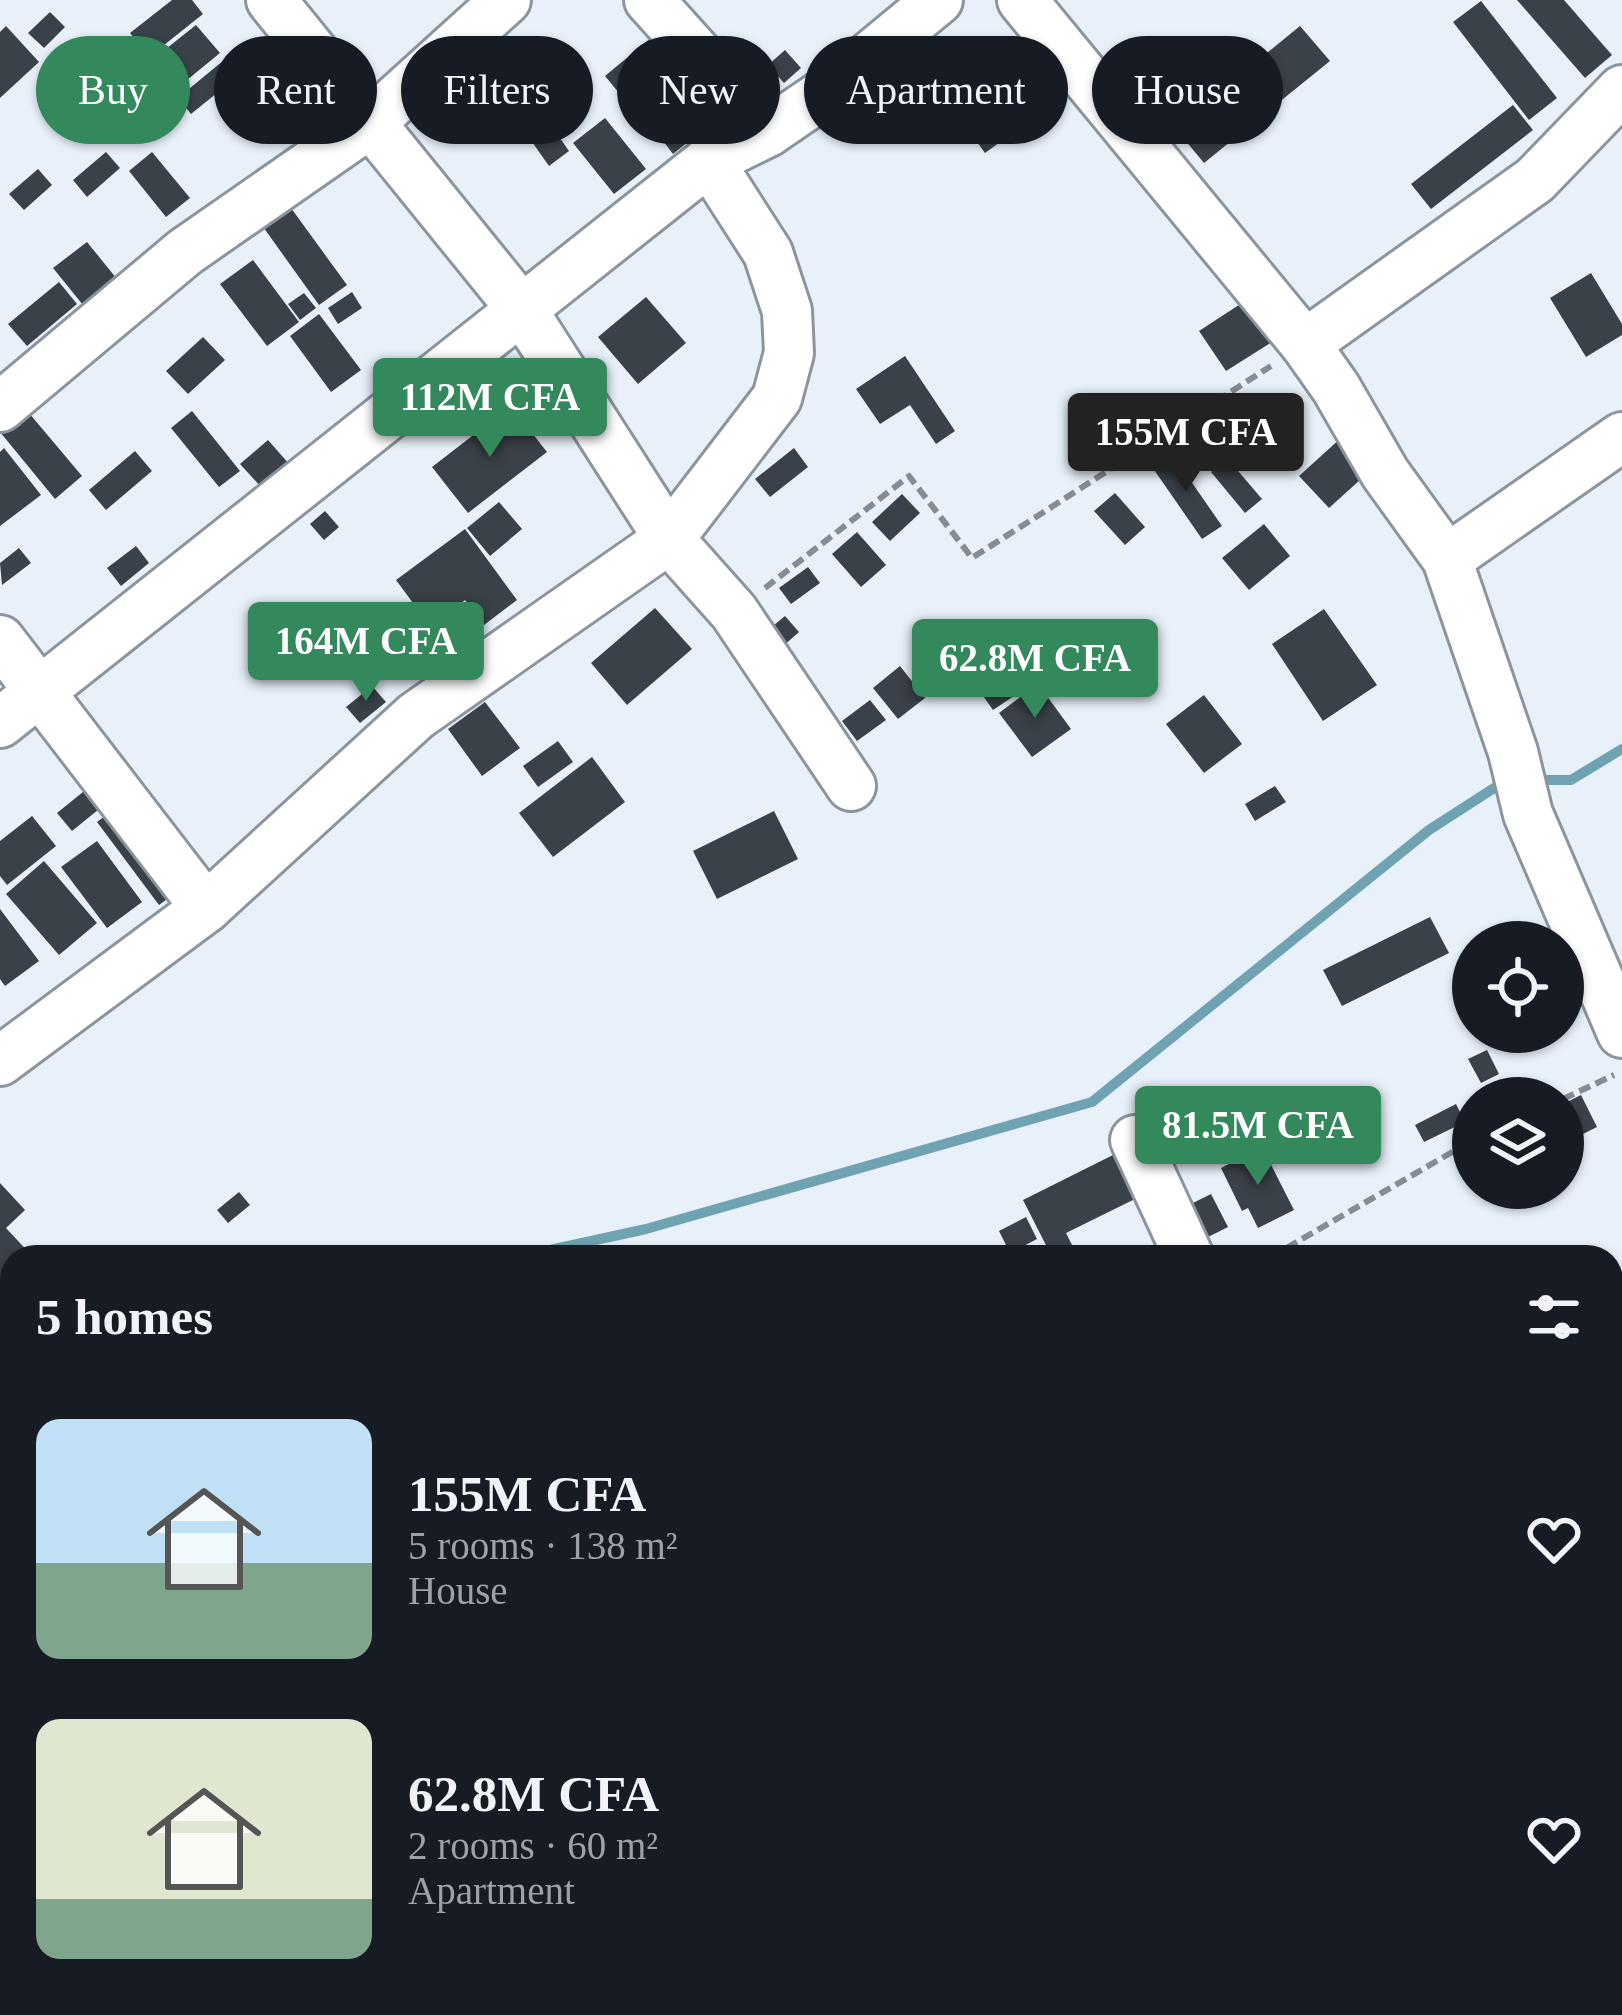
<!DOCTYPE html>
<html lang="en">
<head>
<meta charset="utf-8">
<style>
  :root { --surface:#171b24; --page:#242831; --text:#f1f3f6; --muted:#9ea1a6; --accent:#33895c }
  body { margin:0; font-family:Georgia,serif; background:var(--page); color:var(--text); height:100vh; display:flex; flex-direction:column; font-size:45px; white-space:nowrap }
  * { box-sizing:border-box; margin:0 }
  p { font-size:39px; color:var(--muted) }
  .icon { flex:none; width:66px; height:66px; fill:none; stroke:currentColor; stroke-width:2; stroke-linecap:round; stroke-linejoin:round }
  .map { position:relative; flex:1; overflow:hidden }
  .sheet { position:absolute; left:0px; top:1245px; width:1623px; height:771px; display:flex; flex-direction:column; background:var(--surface); border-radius:36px 36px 0 0; box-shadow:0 3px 9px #0004 }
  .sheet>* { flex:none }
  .banner { position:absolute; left:36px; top:36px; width:1551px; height:108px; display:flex; gap:24px }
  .tools { position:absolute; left:1452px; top:921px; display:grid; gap:24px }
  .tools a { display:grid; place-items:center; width:132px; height:132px; border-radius:50%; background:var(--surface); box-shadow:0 3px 9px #0004; font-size:60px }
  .price { position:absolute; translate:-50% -102px; padding:0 27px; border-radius:12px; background:var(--accent); color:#fff; font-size:39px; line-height:78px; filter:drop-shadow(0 3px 6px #0008) }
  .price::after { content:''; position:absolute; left:50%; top:72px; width:36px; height:27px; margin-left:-18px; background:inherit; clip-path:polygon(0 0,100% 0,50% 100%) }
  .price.selected { background:#222; color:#fff }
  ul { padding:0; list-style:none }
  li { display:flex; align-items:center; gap:36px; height:300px; padding:0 36px }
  li span { display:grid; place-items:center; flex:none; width:336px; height:240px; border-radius:24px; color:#555 }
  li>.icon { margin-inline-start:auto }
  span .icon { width:144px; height:144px; fill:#fffc; stroke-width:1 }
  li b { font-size:51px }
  h2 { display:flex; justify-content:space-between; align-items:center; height:144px; padding:0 36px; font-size:51px }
  .pill { padding:0 42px; border-radius:54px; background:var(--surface); box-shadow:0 3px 9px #0004; font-size:42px; line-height:108px }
  .pill.selected { background:var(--accent); color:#fff }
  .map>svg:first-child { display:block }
</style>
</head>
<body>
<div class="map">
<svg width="1622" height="2015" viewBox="0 0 1622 2015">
  <rect width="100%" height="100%" fill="#e8f1fa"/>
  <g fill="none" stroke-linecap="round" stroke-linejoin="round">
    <g stroke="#70a3b1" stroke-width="10">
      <polyline points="1536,780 1571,780 1622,749"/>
      <polyline points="518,1257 646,1229 1092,1102 1429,830 1505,781"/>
      <polyline points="0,1574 12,1563"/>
    </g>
  </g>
  <g fill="#3a4148">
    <polygon points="172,0 192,0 203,14 149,57 130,33"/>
    <polygon points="1517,0 1564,0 1612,55 1585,78"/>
    <polygon points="1481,1 1557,98 1529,120 1453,22"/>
    <polygon points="50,12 65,27 44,48 28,33"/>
    <polygon points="196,25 220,53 176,89 152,60"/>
    <polygon points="6,26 39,62 0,98 0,32"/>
    <polygon points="1300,26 1330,61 1204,163 1175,128"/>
    <polygon points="664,27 702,73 643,122 605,76"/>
    <polygon points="551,44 585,86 557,109 523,67"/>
    <polygon points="240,45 256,64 240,76 225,57"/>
    <polygon points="499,49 537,93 509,116 472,72"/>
    <polygon points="785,50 801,68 784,83 768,65"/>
    <polygon points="224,60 238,76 191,114 178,98"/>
    <polygon points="1002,62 1017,82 989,103 974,83"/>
    <polygon points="701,85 724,113 673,154 651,125"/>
    <polygon points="1021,89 1039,114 985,153 967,128"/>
    <polygon points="1513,105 1533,130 1431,209 1411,184"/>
    <polygon points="605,118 646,169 614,194 573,143"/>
    <polygon points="550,124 569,151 549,166 530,139"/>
    <polygon points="106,152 120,168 87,197 73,180"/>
    <polygon points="152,152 190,198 166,217 129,171"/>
    <polygon points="38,169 52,185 24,210 9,194"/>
    <polygon points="283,197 347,285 319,305 256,217"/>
    <polygon points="87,242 117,279 83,305 53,268"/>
    <polygon points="253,260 299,322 267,346 220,284"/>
    <polygon points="1591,273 1622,324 1622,335 1586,357 1550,298"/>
    <polygon points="59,282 77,304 27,346 8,324"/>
    <polygon points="352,292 362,308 338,324 328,308"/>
    <polygon points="304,293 316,308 300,320 288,304"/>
    <polygon points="646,297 686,343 638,384 598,337"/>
    <polygon points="1245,301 1272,342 1226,371 1199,331"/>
    <polygon points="319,314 361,370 331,392 290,336"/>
    <polygon points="203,337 225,360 188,394 166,371"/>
    <polygon points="905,356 955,431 936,444 910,405 880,424 856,389"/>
    <polygon points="1242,395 1259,413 1193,473 1176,455"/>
    <polygon points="18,400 82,476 55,499 0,432 0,416"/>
    <polygon points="511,406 547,452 468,513 432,467"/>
    <polygon points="192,411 240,471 219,487 171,428"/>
    <polygon points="1342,437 1371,470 1329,508 1299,476"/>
    <polygon points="268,440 290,465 262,488 240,464"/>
    <polygon points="4,448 41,495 0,526 0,452"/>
    <polygon points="794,448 808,467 770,497 755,479"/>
    <polygon points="135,451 152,471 106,510 89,490"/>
    <polygon points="1170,451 1222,526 1202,539 1150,464"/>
    <polygon points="1227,458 1262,499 1245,513 1211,472"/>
    <polygon points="1115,493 1145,527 1125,545 1094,511"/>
    <polygon points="902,494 920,513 890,541 872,522"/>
    <polygon points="499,502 522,529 490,556 467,528"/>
    <polygon points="325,511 339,527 324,540 310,524"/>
    <polygon points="1264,524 1290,556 1249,590 1222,558"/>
    <polygon points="465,529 517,600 484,625 465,600 430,626 396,580"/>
    <polygon points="857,532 886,565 861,587 832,554"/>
    <polygon points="136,546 149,563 121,586 107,568"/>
    <polygon points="19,548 31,563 2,585 0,563"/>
    <polygon points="808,567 820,583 791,604 779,588"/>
    <polygon points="655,608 692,649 627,705 591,663"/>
    <polygon points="1324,609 1377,685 1323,721 1272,644"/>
    <polygon points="785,616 799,632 782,647 768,630"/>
    <polygon points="1014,625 1048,673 993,710 960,663"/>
    <polygon points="900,666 925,698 898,719 873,688"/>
    <polygon points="1038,684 1071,729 1032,757 999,713"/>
    <polygon points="372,686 386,702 360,723 346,707"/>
    <polygon points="1204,695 1242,744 1204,773 1166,724"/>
    <polygon points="870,700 886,720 857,741 842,721"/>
    <polygon points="485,702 520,748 482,776 448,729"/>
    <polygon points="558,741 573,762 538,787 523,766"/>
    <polygon points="592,757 625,802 553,857 519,813"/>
    <polygon points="94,783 109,801 72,831 57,813"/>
    <polygon points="1275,786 1286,802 1255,821 1245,804"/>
    <polygon points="122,803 185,886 159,905 97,822"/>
    <polygon points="774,811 798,859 717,899 693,851"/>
    <polygon points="32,816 56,846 7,885 0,876 0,841"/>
    <polygon points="97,841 142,902 107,928 61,867"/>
    <polygon points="44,861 97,923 59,955 6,894"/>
    <polygon points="0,909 39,961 5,986 0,979"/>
    <polygon points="1430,917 1449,953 1342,1006 1323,970"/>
    <polygon points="1487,1050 1499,1074 1481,1083 1468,1059"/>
    <polygon points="1581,1095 1597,1127 1563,1144 1563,1104"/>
    <polygon points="1456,1104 1465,1122 1424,1142 1415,1125"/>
    <polygon points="1262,1147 1294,1210 1258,1228 1248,1208 1242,1211 1221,1168"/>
    <polygon points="1117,1153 1139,1197 1066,1233 1076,1253 1052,1257 1023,1200"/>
    <polygon points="0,1183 25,1210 6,1228 33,1257 12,1257 12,1284 0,1295"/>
    <polygon points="239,1192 250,1205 228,1223 217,1210"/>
    <polygon points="1211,1194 1228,1227 1206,1238 1189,1205"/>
    <polygon points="1026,1217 1037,1239 1010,1253 999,1231"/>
    <polygon points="1619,1304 1622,1347 1611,1353 1611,1307"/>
    <polygon points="1620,1367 1622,1419 1611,1425 1611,1372"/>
    <polygon points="1622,1613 1622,1701 1611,1694 1611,1629"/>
    <polygon points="12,1677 12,1712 0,1719 0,1684"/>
    <polygon points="9,1729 12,1803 0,1810 0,1735"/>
    <polygon points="8,1917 12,1946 0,1953 0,1922"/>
    <polygon points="1622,1980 1622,2015 1598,2015 1606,2004 1611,2004 1611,1996"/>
    <polygon points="365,2004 403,2004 403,2013 367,2015"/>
    <polygon points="716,2004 753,2004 745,2015 714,2015 710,2012"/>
    <polygon points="952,2004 1026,2004 1042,2015 944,2015"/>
  </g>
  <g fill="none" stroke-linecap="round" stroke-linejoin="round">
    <g stroke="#8c959d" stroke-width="54">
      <g id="minor">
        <polyline points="271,0 523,311 669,539 734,612 851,786"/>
        <polyline points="649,0 768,132"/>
        <polyline points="1022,0 1305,344 1336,388 1385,473 1447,559 1513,752 1528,814 1622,1033"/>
        <polyline points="1305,344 1535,180 1622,90"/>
        <polyline points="0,407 185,252 369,124 506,0"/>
        <polyline points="1447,559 1622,437"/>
        <polyline points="0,640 206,908"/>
        <polyline points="0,723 709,161 768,132 828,91 938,0"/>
        <polyline points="0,1061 206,908 416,716 669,539 777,398 789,353 787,311 768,253 709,161"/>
        <polyline points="1135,1140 1189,1257"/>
        <polyline points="1611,1470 1622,1464"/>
        <polyline points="1611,1544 1622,1551"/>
        <polyline points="1611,1850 1622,1834"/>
        <polyline points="206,2004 212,2015"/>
        <polyline points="1113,2004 1129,2015"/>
        <polyline points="576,2015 591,2004"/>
        <polyline points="914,2015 922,2004"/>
        <polyline points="1221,2015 1230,2004"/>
        <polyline points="1498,2015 1505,2004"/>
      </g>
    </g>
    <g stroke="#868c93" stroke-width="6" stroke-dasharray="12 6" stroke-linecap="butt">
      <polyline points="765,588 909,476 972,558 1271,366"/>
      <polyline points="1563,1099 1614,1075"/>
      <polyline points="1271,1257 1473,1140"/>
    </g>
    <use href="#minor" stroke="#fff" stroke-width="48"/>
  </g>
</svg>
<div class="tools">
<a><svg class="icon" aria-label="locate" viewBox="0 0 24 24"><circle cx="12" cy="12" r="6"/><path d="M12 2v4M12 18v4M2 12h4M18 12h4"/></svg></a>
<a><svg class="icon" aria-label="layers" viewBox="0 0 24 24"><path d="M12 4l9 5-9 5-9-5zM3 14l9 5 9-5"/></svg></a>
</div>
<b class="price" style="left:490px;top:460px">112M CFA</b>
<b class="price selected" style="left:1186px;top:495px">155M CFA</b>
<b class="price" style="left:366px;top:704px">164M CFA</b>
<b class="price" style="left:1035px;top:721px">62.8M CFA</b>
<b class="price" style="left:1258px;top:1188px">81.5M CFA</b>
<div class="banner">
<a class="pill selected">Buy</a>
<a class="pill">Rent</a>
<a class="pill">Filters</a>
<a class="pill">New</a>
<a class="pill">Apartment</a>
<a class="pill">House</a>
</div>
<section class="sheet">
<h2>5 homes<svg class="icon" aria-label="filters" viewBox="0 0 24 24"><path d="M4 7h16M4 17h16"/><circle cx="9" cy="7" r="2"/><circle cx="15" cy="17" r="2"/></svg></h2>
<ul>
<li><span style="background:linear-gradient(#bfe0f5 60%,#7fa58c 0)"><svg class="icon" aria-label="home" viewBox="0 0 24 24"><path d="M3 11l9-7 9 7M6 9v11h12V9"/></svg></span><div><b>155M CFA</b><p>5 rooms · 138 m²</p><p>House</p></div><svg class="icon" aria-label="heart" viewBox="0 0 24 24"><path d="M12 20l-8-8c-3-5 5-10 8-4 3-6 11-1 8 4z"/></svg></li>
<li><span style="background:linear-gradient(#dfe7d0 75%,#7fa58c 0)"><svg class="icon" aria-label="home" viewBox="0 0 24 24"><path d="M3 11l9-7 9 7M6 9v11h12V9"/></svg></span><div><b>62.8M CFA</b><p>2 rooms · 60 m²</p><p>Apartment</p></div><svg class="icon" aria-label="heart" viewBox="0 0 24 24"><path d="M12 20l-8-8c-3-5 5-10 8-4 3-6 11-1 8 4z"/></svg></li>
</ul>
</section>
</div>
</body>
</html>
